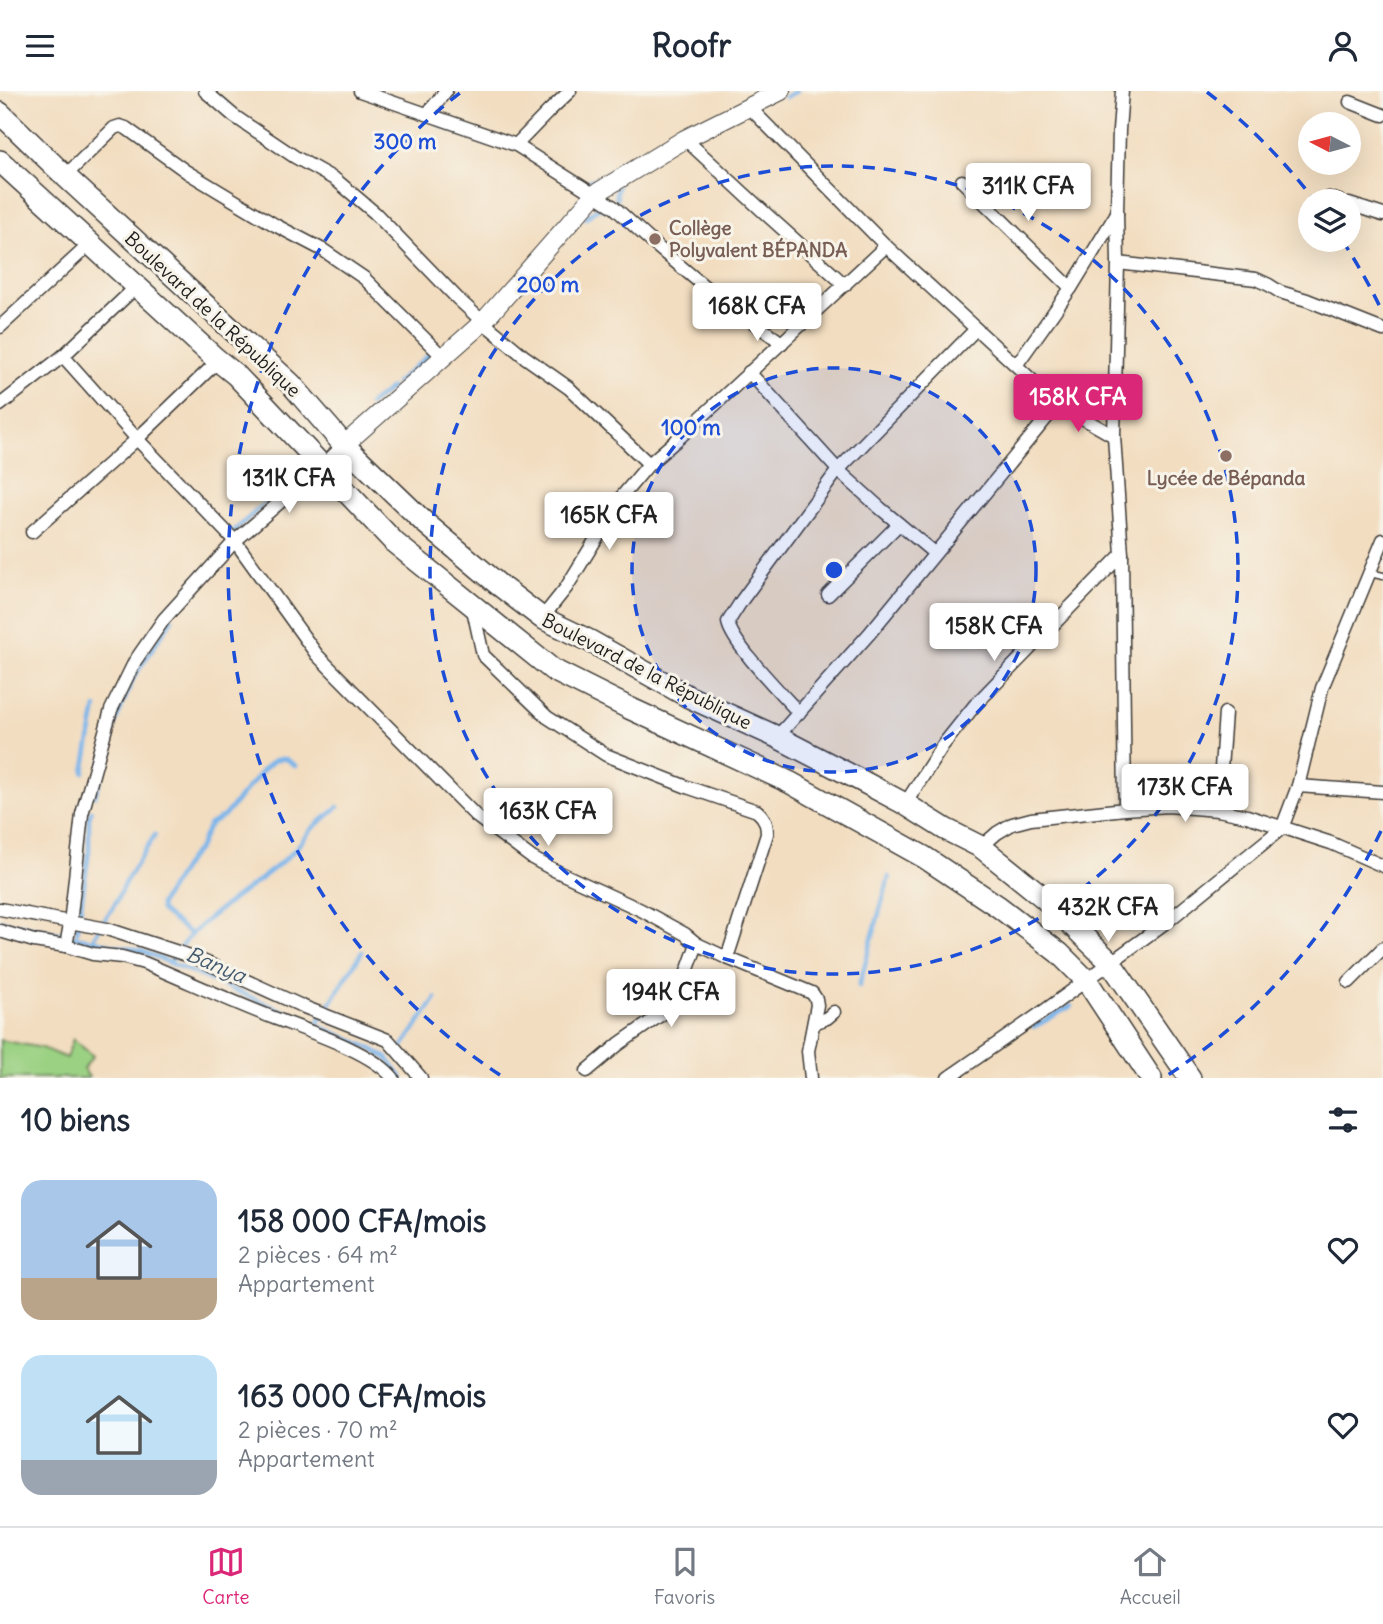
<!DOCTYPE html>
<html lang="fr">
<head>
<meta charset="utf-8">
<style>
  :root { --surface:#fff; --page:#f6f6f7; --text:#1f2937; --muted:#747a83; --line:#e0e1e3; --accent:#db2777 }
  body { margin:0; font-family:Delius,sans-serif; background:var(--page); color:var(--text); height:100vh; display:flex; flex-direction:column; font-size:26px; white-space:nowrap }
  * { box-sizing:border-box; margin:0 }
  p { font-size:23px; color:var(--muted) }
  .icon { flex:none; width:38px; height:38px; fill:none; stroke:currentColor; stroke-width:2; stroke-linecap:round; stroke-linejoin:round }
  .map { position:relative; height:987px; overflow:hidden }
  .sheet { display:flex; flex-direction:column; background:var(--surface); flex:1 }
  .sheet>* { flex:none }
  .needle { width:46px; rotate:276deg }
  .tools { position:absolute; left:1298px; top:21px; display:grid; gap:14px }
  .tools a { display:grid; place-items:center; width:63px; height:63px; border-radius:50%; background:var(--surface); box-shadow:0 7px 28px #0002; font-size:35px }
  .price { position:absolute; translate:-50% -60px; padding:0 16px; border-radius:7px; background:#fff; color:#222; font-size:23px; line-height:46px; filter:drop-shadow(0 2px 4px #0008) }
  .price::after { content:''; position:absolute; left:50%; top:42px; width:21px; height:16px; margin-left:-10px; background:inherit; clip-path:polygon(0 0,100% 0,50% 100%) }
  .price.active { background:var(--accent); color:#fff }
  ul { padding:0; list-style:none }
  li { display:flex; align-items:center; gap:21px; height:175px; padding:0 21px }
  li span { display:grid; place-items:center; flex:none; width:196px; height:140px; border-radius:21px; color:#555 }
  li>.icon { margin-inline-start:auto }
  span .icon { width:84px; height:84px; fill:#fffc; stroke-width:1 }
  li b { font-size:30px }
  h2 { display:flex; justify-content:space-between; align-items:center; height:84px; padding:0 21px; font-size:30px }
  header { display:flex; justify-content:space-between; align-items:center; height:91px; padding:0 21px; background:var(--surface); font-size:32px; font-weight:700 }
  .tab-bar { display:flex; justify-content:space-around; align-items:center; height:98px; border-top:2px solid var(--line); background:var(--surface); font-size:19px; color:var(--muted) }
  .tab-bar a { display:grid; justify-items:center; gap:4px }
  .tab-bar .active { color:var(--accent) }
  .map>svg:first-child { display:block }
</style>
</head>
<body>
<header><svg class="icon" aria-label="menu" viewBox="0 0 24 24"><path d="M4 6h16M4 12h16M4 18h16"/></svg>Roofr<svg class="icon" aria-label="person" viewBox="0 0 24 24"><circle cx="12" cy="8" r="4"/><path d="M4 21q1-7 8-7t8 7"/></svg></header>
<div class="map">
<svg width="1383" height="987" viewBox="0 0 1383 987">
  <rect width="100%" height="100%" fill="#f7f3e8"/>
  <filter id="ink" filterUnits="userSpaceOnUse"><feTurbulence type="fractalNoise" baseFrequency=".0143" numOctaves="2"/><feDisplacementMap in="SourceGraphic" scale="14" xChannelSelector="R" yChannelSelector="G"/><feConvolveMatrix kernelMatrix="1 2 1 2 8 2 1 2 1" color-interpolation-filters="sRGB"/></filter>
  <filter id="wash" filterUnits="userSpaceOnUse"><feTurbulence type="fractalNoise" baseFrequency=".00686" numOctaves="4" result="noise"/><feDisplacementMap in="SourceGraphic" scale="28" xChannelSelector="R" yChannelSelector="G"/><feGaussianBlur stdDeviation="1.57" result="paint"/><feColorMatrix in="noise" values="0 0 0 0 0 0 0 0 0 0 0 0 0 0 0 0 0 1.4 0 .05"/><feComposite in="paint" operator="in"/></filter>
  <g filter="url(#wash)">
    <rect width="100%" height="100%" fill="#f2ddc0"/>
    <polygon fill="#9bd183" stroke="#5c7650" stroke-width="2" points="73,948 93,965 83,978 89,986 87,987 0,987 0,949 42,957 66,967"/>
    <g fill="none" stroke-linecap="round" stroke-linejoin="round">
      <g stroke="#7ab5eb" stroke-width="4.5">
        <polyline points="785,6 797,0"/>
        <polyline points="439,34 487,53"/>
        <polyline points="590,89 597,89 603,87 621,74 663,52"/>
        <polyline points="617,107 616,102 618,96"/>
        <polyline points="586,127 597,117 608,117"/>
        <polyline points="396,292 430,263"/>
        <polyline points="369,314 391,297"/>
        <polyline points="230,444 294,385"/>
        <polyline points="108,650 134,586 172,528"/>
        <polyline points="102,680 103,668"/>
        <polyline points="84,681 96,617"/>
        <polyline points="95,705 102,682"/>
        <polyline points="0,830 142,860 368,956 387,967 402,987"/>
        <polyline points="77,841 89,761 89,727 91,720"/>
        <polyline points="192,844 161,820 160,813 189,768 199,757 209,734 224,725 263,679 273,670 280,668 286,668 296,675"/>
        <polyline points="92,849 116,811 125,791 155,744"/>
        <path d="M170,872C191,835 227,814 259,789C272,779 286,769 296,757C301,752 305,745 310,740C318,731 329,725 338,716"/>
        <polyline points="859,895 889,786"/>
        <polyline points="319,930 362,861"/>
        <polyline points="1034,936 1071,915"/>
        <polyline points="619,944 662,915"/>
        <polyline points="401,958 436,907"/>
      </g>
    </g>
  </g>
  <g filter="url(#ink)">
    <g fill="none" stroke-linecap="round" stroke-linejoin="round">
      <g stroke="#3c3935" stroke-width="9">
        <polyline id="lane" points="1370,482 1383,485"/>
      </g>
      <g stroke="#3c3935" stroke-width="15">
        <g id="street">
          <polyline points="205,0 234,25 295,66 336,89 375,122 457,207 483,231 525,266 569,297 649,373"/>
          <polyline points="360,0 516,54 614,116 654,153 711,201 782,252"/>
          <polyline points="1122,0 1119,39 1117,121 1118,172 1114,345 1122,463 1125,718"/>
          <polyline points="1350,11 1383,24"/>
          <polyline points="750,17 886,155 1058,313 869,543 777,646"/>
          <polyline points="427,23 446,0"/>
          <polyline points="685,48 766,123 845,194"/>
          <polyline points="516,54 549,20 570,0"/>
          <polyline points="65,85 114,37 120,35 126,37 187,81 275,134 323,159 364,187 443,266"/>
          <polyline points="962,90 1071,197"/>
          <polyline points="1329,107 1339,110"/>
          <polyline points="1349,113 1383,124"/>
          <polyline points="1118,172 1256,188 1269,194 1280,201 1307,209 1383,239"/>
          <polyline points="0,236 90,153"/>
          <path d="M63,265L137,348L235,450L317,564L476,725L532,767L554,779L641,819L685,843L697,853L727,867L767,743C767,733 765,727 757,720L687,696L606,664L547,626L483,564L472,514"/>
          <polyline points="1017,273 1071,197 1117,122"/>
          <polyline points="749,281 838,379 880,417 934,462"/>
          <polyline points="1058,313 1114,345"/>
          <polyline points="0,314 63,265 137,195"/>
          <polyline points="32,441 137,348 218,270"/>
          <polyline points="828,504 899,433"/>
          <polyline points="542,527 566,497 623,404 649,373 680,346 886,155"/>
          <path d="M799,622C783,604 731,552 728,531L742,509L838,379L976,238"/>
          <polyline points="1298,695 1322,597 1383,449"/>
          <polyline points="905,713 943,654 975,614 1122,463"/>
          <polyline points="1218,719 1225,622"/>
          <polyline points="981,756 997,742 1012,733 1031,728 1125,718 1168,715 1218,719 1247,725 1331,752 1383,775"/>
          <polyline points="0,818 107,838 196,867 304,916 388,949 421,987"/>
          <path d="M0,840L34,850L66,855L93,863L122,866L144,872C187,890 230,910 274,927C305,939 373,961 393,987"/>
          <polyline points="66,855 70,833 82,723 111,619 135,570 164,528 235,450 323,374 344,354"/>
          <polyline points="727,867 812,902 816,908 817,914 808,960 811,987"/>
          <polyline points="1349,891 1383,857"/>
          <polyline points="814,932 827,927 834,921"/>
          <polyline points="587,980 619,953 669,918 679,903 697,853"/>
          <polyline points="948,987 1047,918 1169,829 1282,737 1298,695 1383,701"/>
        </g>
      </g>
      <g stroke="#3c3935" stroke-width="20">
        <polyline id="secondary" points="344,354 483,231 595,103 685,48 781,0"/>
      </g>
      <g stroke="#3c3935" stroke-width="24">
        <g id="primary">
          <polyline points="0,22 65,85 291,293 344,354 424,431 499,494 542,527 588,549 689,606 777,646 858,688 905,713 945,738 981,756 1043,806 1110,871 1190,987"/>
          <polyline points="0,70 215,267 236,284 395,452 553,579 629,617 789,691 924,766 999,816 1059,862 1087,890 1151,987"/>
        </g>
      </g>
      <use href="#lane" stroke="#fff" stroke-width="6"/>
      <use href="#street" stroke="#fff" stroke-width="12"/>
      <use href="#secondary" stroke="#fff" stroke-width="18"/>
      <use href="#primary" stroke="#fff" stroke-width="21"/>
    </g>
  </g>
  <circle cx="834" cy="479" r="202" fill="#1d4ed8" fill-opacity=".12"/>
  <g fill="none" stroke="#1d4ed8" stroke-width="3.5" stroke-dasharray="12 9">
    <circle cx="834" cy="479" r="202"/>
    <circle cx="834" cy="479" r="404"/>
    <path d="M1381 740A606 606 0 0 1 1168 984M500 984A606 606 0 0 1 461 1M1207 1A606 606 0 0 1 1315 110M1342 149A606 606 0 0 1 1381 218"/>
  </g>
  <g fill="#8d6e63" stroke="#f7f3e8" stroke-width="2.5">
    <circle cx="655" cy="148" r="7"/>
    <circle cx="1226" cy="365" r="7"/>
  </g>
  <g text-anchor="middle" stroke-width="6" stroke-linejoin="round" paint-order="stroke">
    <g font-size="19" font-weight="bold" fill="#785e54" stroke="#f7f3e8" text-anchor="start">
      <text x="669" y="144">Collège<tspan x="669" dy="22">Polyvalent BÉPANDA</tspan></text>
      <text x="1226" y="394" text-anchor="middle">Lycée de Bépanda</text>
    </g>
    <g font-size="19" fill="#1c1c1c" stroke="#f7f3e8">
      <text transform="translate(213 223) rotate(43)" y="7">Boulevard de la République</text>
      <text transform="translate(647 580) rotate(27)" y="7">Boulevard de la République</text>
    </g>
    <g font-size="21" font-style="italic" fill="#42596f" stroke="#f7f3e8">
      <text transform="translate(216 874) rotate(23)" y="7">Banya</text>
    </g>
  </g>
  <circle cx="834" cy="479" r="10" fill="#1d4ed8" stroke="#f7f3e8" stroke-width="3.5"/>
  <g font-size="21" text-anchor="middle" font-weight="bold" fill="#1d4ed8" stroke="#f7f3e8" stroke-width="6" stroke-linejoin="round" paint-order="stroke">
    <text x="405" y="58">300 m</text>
    <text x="548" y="201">200 m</text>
    <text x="691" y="344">100 m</text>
  </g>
</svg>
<div class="tools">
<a><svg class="needle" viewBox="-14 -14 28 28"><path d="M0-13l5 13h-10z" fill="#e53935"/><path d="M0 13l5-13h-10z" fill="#747a83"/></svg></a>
<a><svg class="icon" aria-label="layers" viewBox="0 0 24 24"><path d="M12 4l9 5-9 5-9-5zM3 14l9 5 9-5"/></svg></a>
</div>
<b class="price" style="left:1028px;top:132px">311K CFA</b>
<b class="price" style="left:757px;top:252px">168K CFA</b>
<b class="price active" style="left:1078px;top:343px">158K CFA</b>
<b class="price" style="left:289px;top:424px">131K CFA</b>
<b class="price" style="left:609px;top:461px">165K CFA</b>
<b class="price" style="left:994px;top:572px">158K CFA</b>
<b class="price" style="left:1185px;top:733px">173K CFA</b>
<b class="price" style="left:548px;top:757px">163K CFA</b>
<b class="price" style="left:1108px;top:853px">432K CFA</b>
<b class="price" style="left:671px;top:938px">194K CFA</b>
</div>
<section class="sheet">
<h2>10 biens<svg class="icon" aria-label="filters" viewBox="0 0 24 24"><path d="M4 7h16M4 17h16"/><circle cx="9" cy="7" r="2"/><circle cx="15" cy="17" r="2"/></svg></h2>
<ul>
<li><span style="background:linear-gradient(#a9c7e8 70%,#b9a48a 0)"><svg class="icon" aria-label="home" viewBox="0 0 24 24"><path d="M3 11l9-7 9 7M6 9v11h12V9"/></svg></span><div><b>158 000 CFA/mois</b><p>2 pièces · 64 m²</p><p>Appartement</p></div><svg class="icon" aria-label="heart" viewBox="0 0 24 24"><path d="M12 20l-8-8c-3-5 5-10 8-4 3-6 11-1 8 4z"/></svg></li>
<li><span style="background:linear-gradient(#bfe0f5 75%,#9aa5b1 0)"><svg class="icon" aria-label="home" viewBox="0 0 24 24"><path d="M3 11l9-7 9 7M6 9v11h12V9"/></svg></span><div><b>163 000 CFA/mois</b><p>2 pièces · 70 m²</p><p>Appartement</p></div><svg class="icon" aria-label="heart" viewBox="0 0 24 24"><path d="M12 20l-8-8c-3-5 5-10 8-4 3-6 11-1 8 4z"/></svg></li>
</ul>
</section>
<nav class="tab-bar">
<a class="active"><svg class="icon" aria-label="map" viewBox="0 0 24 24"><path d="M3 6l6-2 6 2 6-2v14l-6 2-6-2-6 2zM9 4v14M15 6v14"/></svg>Carte</a>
<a><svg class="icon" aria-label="saved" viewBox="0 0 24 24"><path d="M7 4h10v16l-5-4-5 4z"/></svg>Favoris</a>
<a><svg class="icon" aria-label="home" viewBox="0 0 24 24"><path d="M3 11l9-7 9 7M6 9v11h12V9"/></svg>Accueil</a>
</nav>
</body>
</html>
